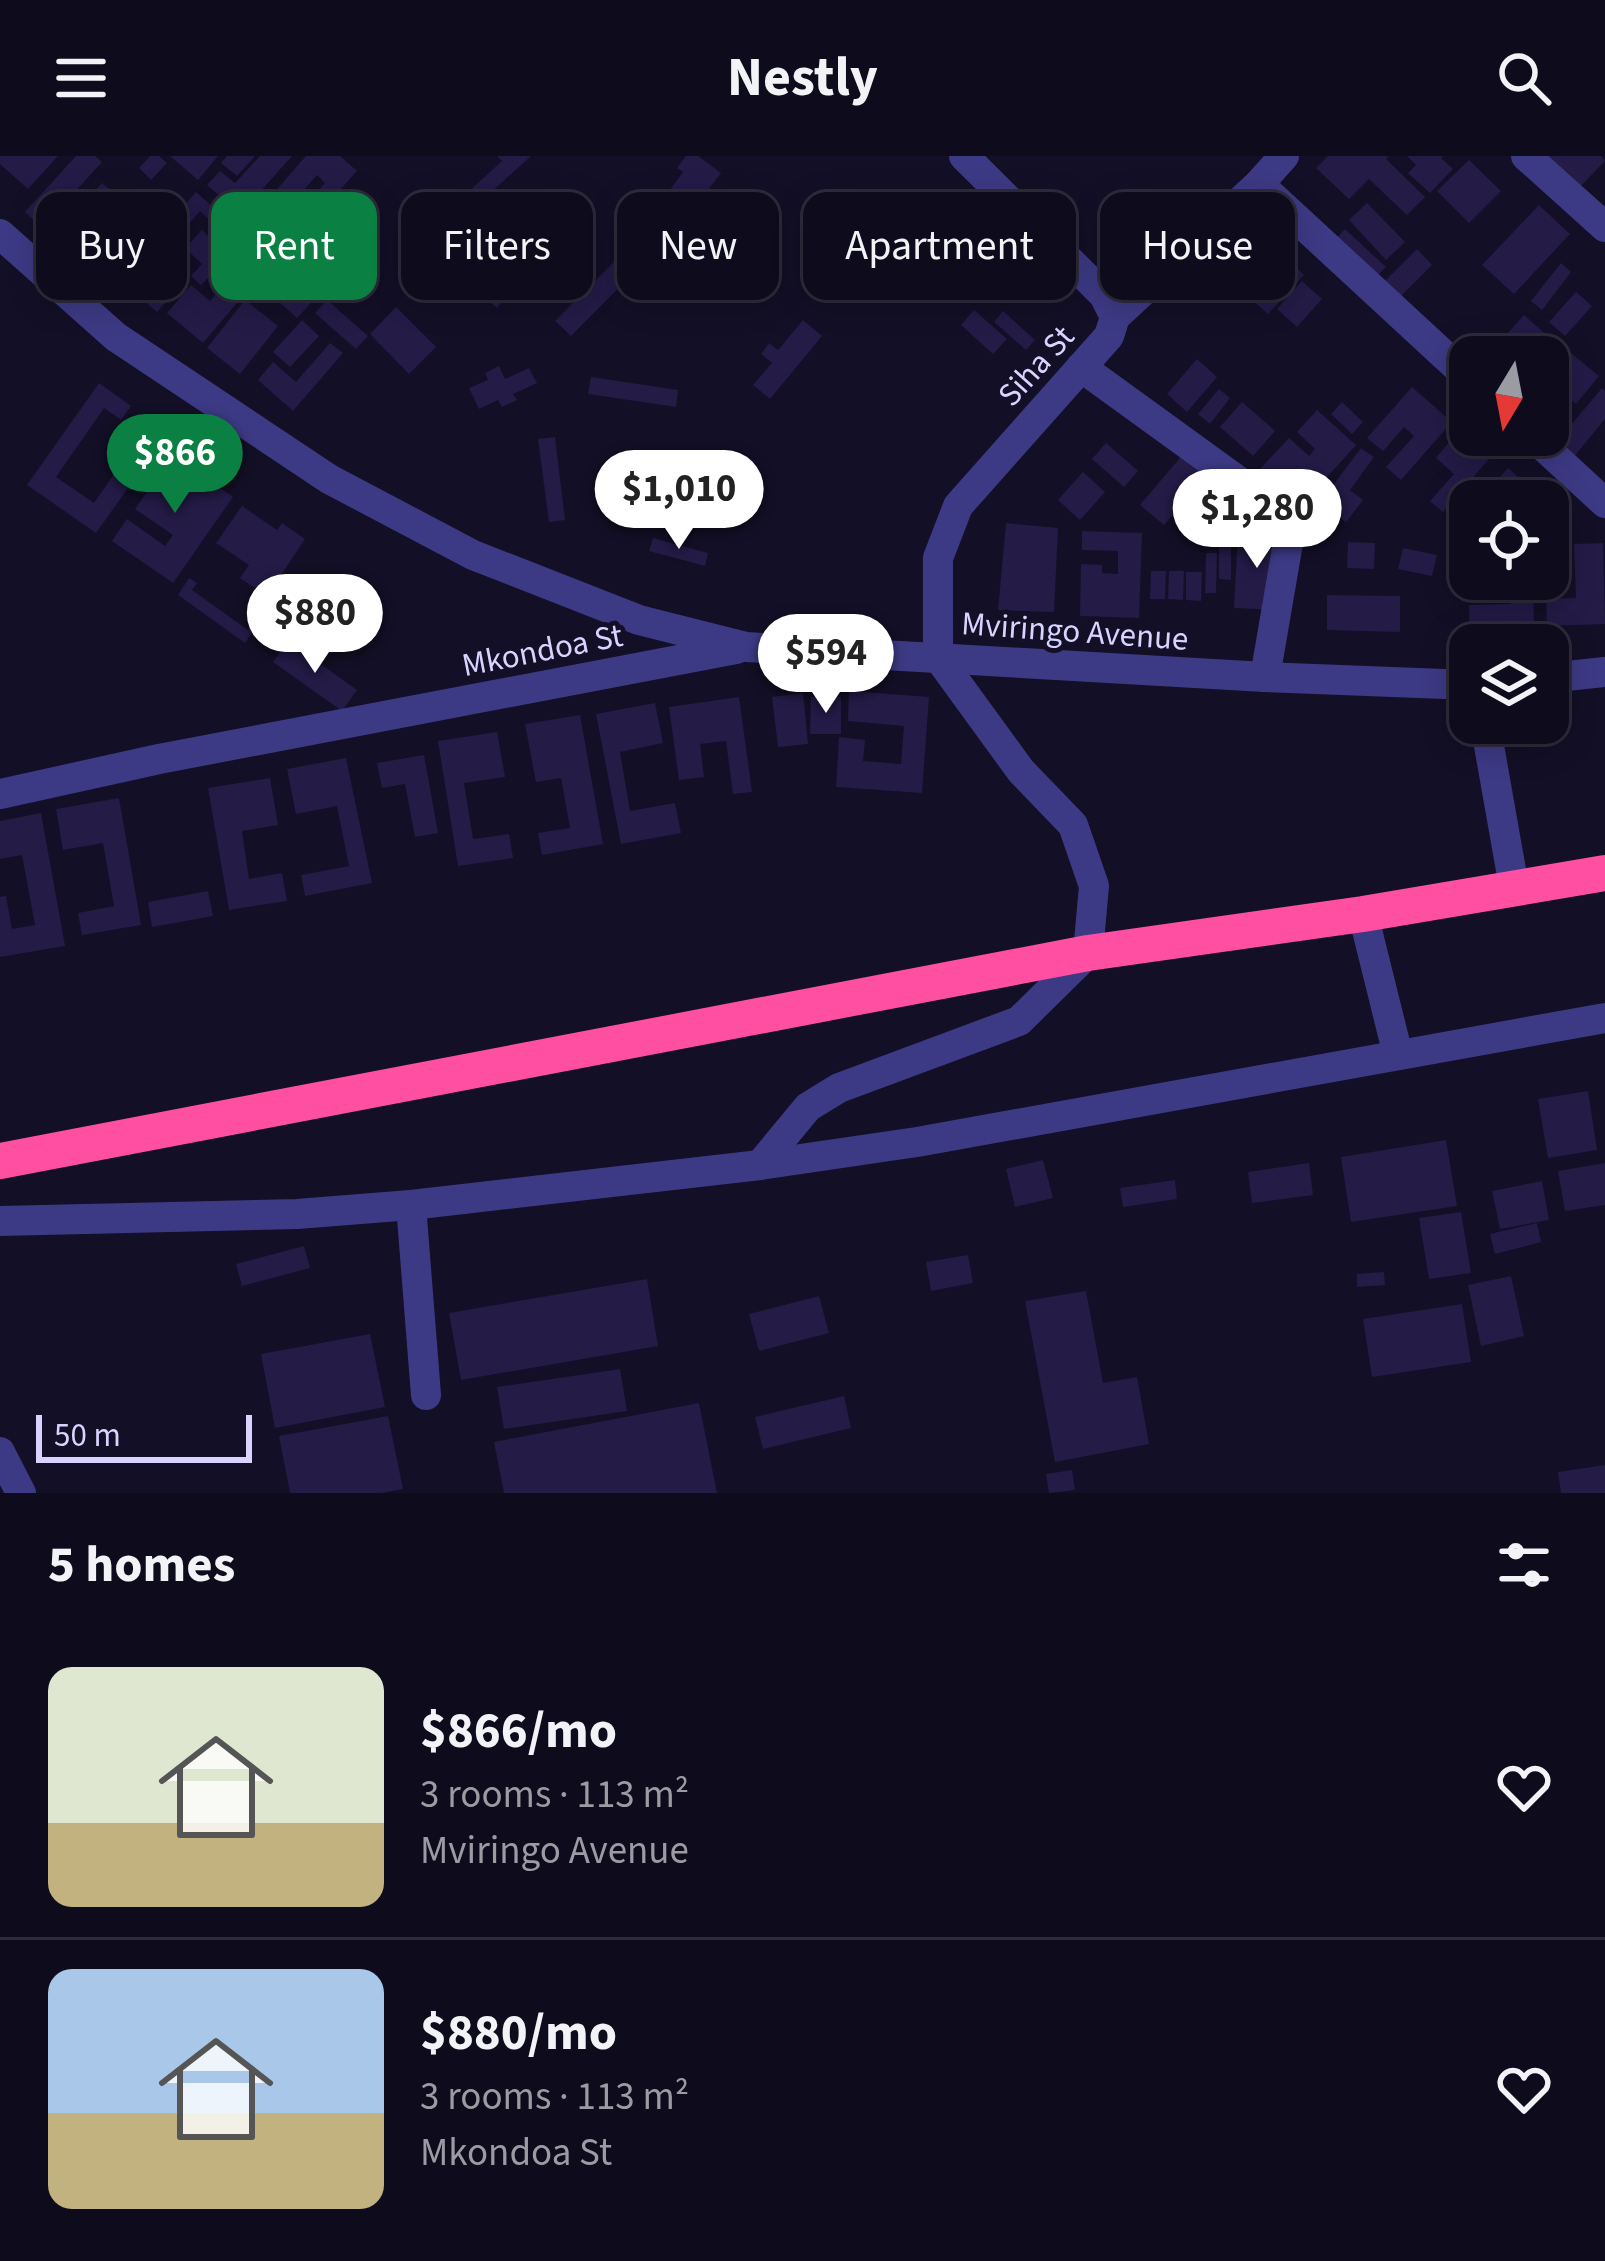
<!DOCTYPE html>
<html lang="en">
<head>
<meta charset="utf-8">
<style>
  :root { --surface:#0e0b1c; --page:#1c1929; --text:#f1f3f6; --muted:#9b9ba3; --line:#2e2b3b; --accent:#0b8043 }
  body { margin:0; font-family:"Source Sans 3",sans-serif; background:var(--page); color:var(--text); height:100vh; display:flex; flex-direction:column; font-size:45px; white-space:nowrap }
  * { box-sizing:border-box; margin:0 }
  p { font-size:39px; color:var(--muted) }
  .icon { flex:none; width:66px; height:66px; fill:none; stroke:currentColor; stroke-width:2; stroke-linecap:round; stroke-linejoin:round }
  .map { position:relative; height:1337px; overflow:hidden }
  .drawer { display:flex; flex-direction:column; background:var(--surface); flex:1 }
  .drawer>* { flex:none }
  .hud { position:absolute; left:36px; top:36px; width:1533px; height:108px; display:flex; gap:24px }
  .needle { width:78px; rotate:190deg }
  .controls { position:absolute; left:1449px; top:180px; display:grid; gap:24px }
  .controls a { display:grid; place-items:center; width:120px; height:120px; border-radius:24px; background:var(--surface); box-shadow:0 6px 30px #0003,0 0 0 3px var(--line); font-size:60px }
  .scale { position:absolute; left:36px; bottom:30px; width:216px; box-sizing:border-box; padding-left:12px; border:6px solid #d9d4ff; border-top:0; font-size:33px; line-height:42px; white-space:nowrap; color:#d9d4ff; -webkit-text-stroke:9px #130f26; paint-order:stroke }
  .price { position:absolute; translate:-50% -102px; padding:0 27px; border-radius:42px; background:#fff; color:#222; font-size:39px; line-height:78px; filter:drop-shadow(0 3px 6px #0008) }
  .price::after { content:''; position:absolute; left:50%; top:72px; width:36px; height:27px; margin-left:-18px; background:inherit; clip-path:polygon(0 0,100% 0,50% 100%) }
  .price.on { background:var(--accent); color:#fff }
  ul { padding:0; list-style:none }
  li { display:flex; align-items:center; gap:36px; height:300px; padding:0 48px }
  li+li { border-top:3px solid var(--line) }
  li span { display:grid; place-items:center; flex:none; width:336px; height:240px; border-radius:24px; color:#555 }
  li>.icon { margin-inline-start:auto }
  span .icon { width:144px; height:144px; fill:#fffc; stroke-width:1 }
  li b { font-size:51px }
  h2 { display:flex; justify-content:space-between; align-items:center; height:144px; padding:0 48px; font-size:51px }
  .chip { padding:0 42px; border-radius:24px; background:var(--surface); box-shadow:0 6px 30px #0003,0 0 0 3px var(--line); font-size:42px; line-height:108px }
  .chip.on { background:var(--accent); color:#fff }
  header { display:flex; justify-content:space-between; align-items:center; height:156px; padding:0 48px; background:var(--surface); font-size:54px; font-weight:700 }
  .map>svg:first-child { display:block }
</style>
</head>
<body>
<header><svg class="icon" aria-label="menu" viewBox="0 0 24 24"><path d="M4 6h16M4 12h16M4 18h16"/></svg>Nestly<svg class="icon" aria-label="search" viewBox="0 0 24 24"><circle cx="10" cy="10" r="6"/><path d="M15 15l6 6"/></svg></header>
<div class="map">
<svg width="1605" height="1337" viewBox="0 0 1605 1337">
  <rect width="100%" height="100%" fill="#130f26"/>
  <g fill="#241b47">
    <polygon points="0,0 58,0 28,33 0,8"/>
    <polygon points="76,0 95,0 102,6 63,49 73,59 102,27 114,37 64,92 25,56"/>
    <polygon points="150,0 159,0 167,7 151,24 139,12"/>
    <polygon points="170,0 218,0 198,24"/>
    <polygon points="227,0 255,0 237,20 221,7"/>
    <polygon points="260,0 292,0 240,58 207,29 220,15 235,27"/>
    <polygon points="306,0 340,0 357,15 314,63 302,53 325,27 317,19 265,79 249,65"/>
    <polygon points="497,0 531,0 476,50 466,38 502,5"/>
    <polygon points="686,0 698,0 721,17 696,50 671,32 683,16 677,12"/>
    <polygon points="1328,0 1389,0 1386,3 1425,41 1407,59 1369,23 1349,43 1316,12"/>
    <polygon points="1407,0 1443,0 1441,2 1453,13 1430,37 1408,17 1416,9"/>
    <polygon points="1545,0 1601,0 1605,5 1574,37"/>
    <polygon points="1469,4 1501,35 1469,67 1437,35"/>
    <polygon points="120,34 139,49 128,63 146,78 117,114 79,83"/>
    <polygon points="449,34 471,54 452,74 431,55"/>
    <polygon points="196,36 230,66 222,75 200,55 170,89 188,105 173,123 143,97"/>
    <polygon points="676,39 695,53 680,73 676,69 663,86 649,76"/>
    <polygon points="1367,47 1405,86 1386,104 1349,64"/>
    <polygon points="858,49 872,62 877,57 889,68 884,73 899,87 873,115 832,77"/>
    <polygon points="1539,49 1570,78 1514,138 1482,109"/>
    <polygon points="990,63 1006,75 961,132 946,120"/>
    <polygon points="1345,73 1386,111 1373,124 1332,87"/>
    <polygon points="202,74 230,100 201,129 191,120 202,108 185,92"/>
    <polygon points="633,87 648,102 571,180 555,165"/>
    <polygon points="517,93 534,107 497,152 481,138"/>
    <polygon points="1417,93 1432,109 1395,146 1380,130"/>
    <polygon points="1279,96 1304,119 1268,158 1242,135"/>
    <polygon points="142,99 178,132 157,156 120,123"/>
    <polygon points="243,106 259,121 203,187 167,157 191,129 210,145"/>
    <polygon points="1561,107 1571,116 1542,154 1531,145"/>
    <polygon points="301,120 320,137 297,162 278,145"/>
    <polygon points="1302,125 1322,143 1297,171 1277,153"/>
    <polygon points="1576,136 1592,150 1565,180 1549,166"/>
    <polygon points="245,144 278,170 240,218 207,192"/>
    <polygon points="327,144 368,180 356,193 315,157"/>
    <polygon points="396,151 436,191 409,218 370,178"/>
    <polygon points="974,154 1007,183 993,198 961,169"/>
    <polygon points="1003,155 1035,184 1026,194 994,166"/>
    <polygon points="1524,159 1558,189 1547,201 1536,201 1524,191 1515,201 1486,201"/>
    <polygon points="302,164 319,180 290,211 273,196"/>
    <polygon points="803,164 822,180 770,243 753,229 772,207 761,198 769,187 778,194"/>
    <polygon points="330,187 343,197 293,255 258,224 273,206 296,226"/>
    <polygon points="1567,194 1599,220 1576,248 1548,224 1548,218"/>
    <polygon points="1197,203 1217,221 1187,256 1167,238"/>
    <polygon points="499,210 505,223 529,212 537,227 513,238 517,244 502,251 498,244 479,253 469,232 488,224 485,217"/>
    <polygon points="591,221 678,234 676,251 588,238"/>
    <polygon points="99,227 131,250 121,264 104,252 56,321 94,347 122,307 138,318 96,377 27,329"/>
    <polygon points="1412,231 1452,266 1401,324 1386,311 1414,280 1404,271 1383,295 1367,282"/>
    <polygon points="1602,232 1605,235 1605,263 1572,303 1555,288"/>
    <polygon points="1219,233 1230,242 1210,268 1198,258"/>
    <polygon points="1242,246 1275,275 1253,300 1220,271"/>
    <polygon points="1342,246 1363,266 1352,278 1331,258"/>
    <polygon points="1317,254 1356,289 1300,351 1258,315 1289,282 1309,300 1315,293 1297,276"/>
    <polygon points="146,259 168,274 145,305 137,299 150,280 138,270"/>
    <polygon points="1463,270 1494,297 1443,356 1430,345 1454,318 1436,302"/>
    <polygon points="555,281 565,364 549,366 538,283"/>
    <polygon points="1106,287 1138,315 1124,331 1092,303"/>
    <polygon points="178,292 209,314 204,321 233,341 173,427 112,385 127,363 165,390 173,379 135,353"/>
    <polygon points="1361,292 1374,301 1350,334 1363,344 1346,366 1320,347"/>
    <polygon points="1185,296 1245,347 1233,362 1196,331 1164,369 1140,349"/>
    <polygon points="703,304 756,319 751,336 698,321"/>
    <polygon points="1508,312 1520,323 1500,345 1482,345 1480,343"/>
    <polygon points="1083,316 1105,336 1080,364 1058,344"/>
    <polygon points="1524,324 1542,342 1539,345 1503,345"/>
    <polygon points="242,350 277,374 282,367 305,383 267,440 240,422 249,409 216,387"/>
    <polygon points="1006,367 1058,372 1054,456 998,454"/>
    <polygon points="1082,375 1142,377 1139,462 1080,460 1081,408 1102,409 1102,417 1118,418 1118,395 1082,394"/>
    <polygon points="1238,376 1279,377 1276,454 1234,452"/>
    <polygon points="653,382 708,397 705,410 649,395"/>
    <polygon points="1219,385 1231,385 1231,424 1219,423"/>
    <polygon points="1348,386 1375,387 1374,413 1347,412"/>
    <polygon points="1603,387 1605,468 1547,470 1546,443 1576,442 1574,388"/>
    <polygon points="1403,392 1437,399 1432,420 1398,413"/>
    <polygon points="1548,396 1559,396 1560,428 1545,428 1544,423 1548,423"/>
    <polygon points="1206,397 1217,397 1216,437 1205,437"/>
    <polygon points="1151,415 1166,415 1165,443 1150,443"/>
    <polygon points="1169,415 1184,415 1183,444 1168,443"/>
    <polygon points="1186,416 1202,416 1201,445 1186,444"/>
    <polygon points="189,422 197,427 192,434 248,474 252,468 256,471 245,487 178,439"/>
    <polygon points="1468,423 1501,423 1501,435 1469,436"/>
    <polygon points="1511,423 1533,423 1534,480 1470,481 1469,449 1511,448"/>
    <polygon points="1327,439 1400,440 1400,476 1327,474"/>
    <polygon points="288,485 357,534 342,555 273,506"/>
    <polygon points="849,535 929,541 922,637 836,631 839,581 865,584 863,605 901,608 904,570 848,565"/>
    <polygon points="803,537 808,588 778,591 772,541"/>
    <polygon points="739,541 752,636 733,638 726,585 700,588 704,621 679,624 669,551"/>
    <polygon points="811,541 841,541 841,578 810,578"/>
    <polygon points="655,547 663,587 620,596 630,655 675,647 681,677 621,688 596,558"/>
    <polygon points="580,559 603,688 542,699 538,677 570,672 561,622 536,626 525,568"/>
    <polygon points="497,576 505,621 464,627 473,683 509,678 513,702 458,710 438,585"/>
    <polygon points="424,599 438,677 415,681 405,628 382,632 377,607"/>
    <polygon points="346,602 372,727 305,740 301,719 349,710 337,650 296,658 287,613"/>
    <polygon points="270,622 278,669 242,675 249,723 282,717 287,745 229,754 208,632"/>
    <polygon points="119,642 141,769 82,779 78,757 114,750 103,687 63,694 56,653"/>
    <polygon points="41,657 65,790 0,801 0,741 6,740 12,773 35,769 22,699 0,703 0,665"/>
    <polygon points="208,735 213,760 152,771 148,746"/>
    <polygon points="1588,935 1597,994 1548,1002 1538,943"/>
    <polygon points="1446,984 1457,1050 1351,1066 1341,1001"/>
    <polygon points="1043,1004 1053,1042 1015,1051 1006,1013"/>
    <polygon points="1309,1007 1313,1039 1252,1047 1248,1016"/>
    <polygon points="1605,1007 1605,1049 1565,1055 1558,1015"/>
    <polygon points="1175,1024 1177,1043 1123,1051 1120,1032"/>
    <polygon points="1542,1025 1549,1064 1500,1073 1492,1035"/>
    <polygon points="1461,1056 1471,1117 1429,1123 1419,1062"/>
    <polygon points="1537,1067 1541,1086 1495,1098 1490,1078"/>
    <polygon points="304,1090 310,1112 242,1130 236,1108"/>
    <polygon points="968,1099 973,1127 931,1135 926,1106"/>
    <polygon points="1384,1116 1385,1129 1357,1131 1357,1118"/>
    <polygon points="1511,1120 1524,1180 1481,1190 1468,1129"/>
    <polygon points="647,1123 658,1190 461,1224 449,1157"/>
    <polygon points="1086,1135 1103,1227 1137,1221 1149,1288 1055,1306 1025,1145"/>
    <polygon points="819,1140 829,1177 759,1195 749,1158"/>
    <polygon points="1462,1148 1471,1206 1372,1221 1363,1163"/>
    <polygon points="370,1178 385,1251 275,1272 261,1198"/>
    <polygon points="620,1213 627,1255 504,1273 497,1231"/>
    <polygon points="844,1240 851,1272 763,1293 755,1261"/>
    <polygon points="699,1247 717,1337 504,1337 494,1286"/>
    <polygon points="388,1260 403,1333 382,1337 290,1337 279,1280"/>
    <polygon points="1605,1309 1605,1337 1561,1337 1558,1316"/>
    <polygon points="1072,1314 1075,1334 1049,1337 1046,1318"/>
  </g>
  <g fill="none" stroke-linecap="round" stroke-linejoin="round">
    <g stroke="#3d3a85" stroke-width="30">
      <polyline points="1526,0 1605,71"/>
      <polyline points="1259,28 1470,223"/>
      <polyline points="0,78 116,181 329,323 473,399 639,464 746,491 1265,521 1470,529"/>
      <polyline points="1115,161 1259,28 1284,0"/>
      <polyline points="1081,211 1263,343 1284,371 1288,387 1265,521"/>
      <polyline points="1531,279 1605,347"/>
      <polyline points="1548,522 1605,516"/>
      <polyline points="1485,567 1514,731"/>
      <polyline points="0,638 159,603 736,493"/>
      <polyline points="1363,758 1398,899"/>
      <polyline points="760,1009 808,951 839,932 1019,865 1088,797 1094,730 1073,669 1021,615 938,501 938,402 958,350 1109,180 1115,161 1104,139 964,0"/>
      <polyline points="411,1049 426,1239"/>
      <polyline points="0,1065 297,1058 411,1049 760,1009 917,986 1605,862"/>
      <polyline points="0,1296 21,1337"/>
    </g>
    <polyline stroke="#ff4fa3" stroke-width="36" points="0,1005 1088,797 1363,758 1605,717"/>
  </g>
  <g text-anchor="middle" stroke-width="10" stroke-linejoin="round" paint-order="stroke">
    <g font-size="33" fill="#d9d4ff" stroke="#130f26">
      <text transform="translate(1035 209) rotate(-48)" y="12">Siha St</text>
      <text transform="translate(1075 474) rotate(4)" y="12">Mviringo Avenue</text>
      <text transform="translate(542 493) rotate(-11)" y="12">Mkondoa St</text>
    </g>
  </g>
</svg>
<div class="controls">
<a><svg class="needle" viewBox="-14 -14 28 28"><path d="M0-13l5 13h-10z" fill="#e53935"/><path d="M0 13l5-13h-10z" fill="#9b9ba3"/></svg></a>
<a><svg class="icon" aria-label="locate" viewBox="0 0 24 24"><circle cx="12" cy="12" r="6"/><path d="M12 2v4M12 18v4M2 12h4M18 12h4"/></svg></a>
<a><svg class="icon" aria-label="layers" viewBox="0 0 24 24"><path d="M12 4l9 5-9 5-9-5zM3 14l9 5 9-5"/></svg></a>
</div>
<div class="scale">50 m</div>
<b class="price on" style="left:175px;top:360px">$866</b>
<b class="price" style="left:679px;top:396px">$1,010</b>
<b class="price" style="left:1257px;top:415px">$1,280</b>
<b class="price" style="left:315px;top:520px">$880</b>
<b class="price" style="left:826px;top:560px">$594</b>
<div class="hud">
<a class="chip">Buy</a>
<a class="chip on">Rent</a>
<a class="chip">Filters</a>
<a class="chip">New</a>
<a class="chip">Apartment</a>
<a class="chip">House</a>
</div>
</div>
<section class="drawer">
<h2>5 homes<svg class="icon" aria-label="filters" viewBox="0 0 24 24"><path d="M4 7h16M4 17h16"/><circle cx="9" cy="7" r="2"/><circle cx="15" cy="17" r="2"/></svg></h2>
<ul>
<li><span style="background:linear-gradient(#dfe7d0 65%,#c2b280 0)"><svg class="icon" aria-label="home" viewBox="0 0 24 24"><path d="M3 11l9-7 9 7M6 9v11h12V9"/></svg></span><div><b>$866/mo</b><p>3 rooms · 113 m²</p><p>Mviringo Avenue</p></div><svg class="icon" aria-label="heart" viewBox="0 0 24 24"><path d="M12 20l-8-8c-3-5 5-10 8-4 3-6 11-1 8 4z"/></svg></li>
<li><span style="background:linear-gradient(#a9c7e8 60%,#c2b280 0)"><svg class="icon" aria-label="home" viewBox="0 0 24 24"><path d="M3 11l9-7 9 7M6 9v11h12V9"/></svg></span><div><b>$880/mo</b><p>3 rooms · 113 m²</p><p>Mkondoa St</p></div><svg class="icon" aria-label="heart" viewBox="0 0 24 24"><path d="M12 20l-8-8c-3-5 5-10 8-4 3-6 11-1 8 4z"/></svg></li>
</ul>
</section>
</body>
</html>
